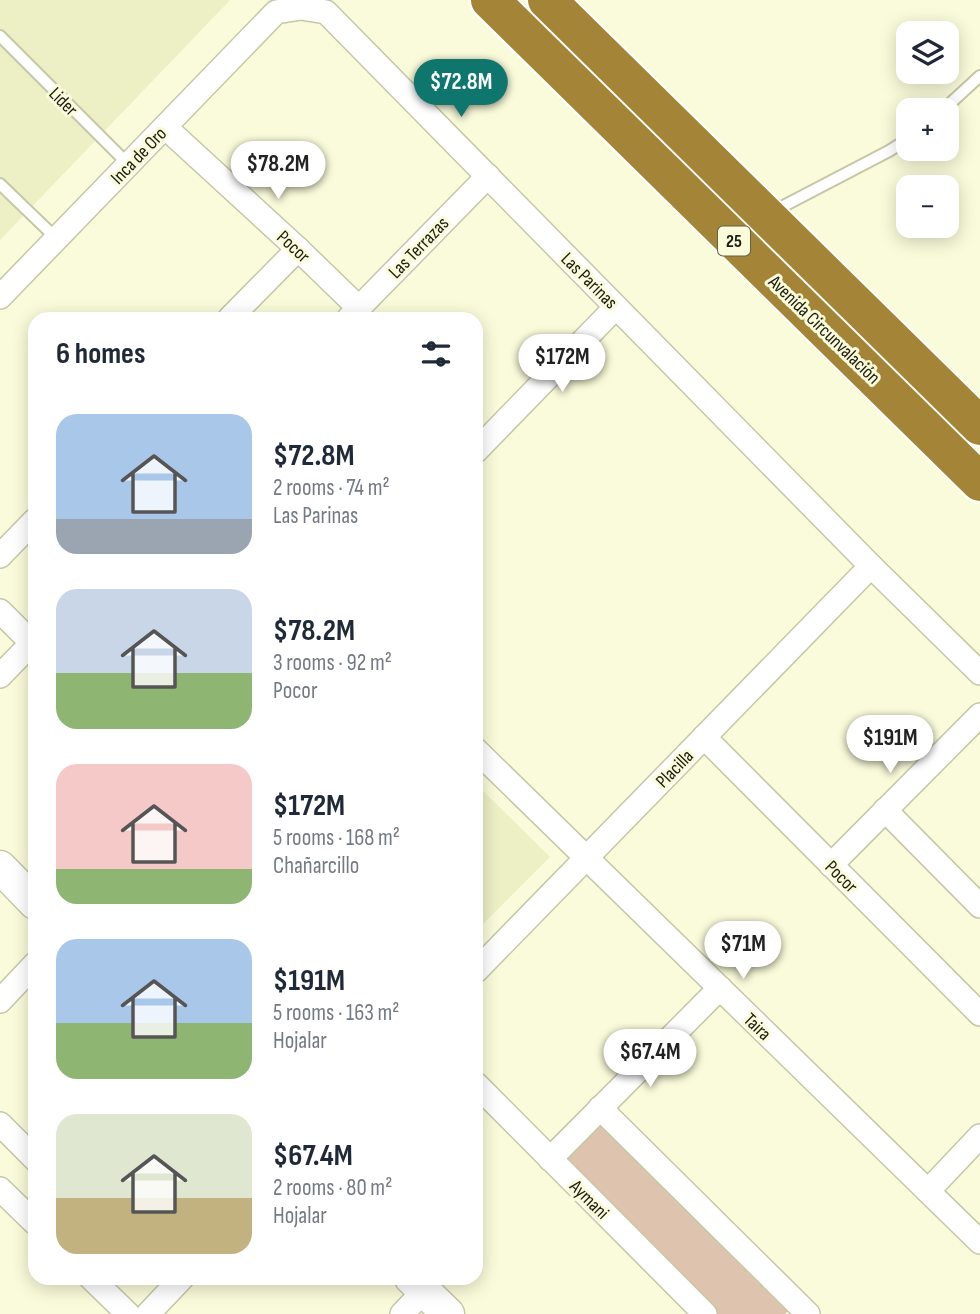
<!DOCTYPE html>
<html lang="en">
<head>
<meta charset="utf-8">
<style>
  :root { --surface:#fff; --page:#f6f6f7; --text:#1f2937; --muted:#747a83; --accent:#0f766e }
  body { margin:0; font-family:"Sofia Sans Condensed",sans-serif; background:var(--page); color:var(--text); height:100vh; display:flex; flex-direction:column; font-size:26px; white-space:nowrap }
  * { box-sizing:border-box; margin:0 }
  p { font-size:23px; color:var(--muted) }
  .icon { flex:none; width:38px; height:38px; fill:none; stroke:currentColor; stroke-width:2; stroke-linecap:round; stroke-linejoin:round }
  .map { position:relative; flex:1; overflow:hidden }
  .panel { position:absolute; left:28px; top:312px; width:455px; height:973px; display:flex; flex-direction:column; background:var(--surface); border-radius:21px; box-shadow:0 4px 18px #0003 }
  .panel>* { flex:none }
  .controls { position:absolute; left:896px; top:21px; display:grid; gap:14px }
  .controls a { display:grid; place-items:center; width:63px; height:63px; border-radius:14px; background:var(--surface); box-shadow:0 4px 18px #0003; font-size:35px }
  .price { position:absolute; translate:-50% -60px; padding:0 16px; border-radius:24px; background:#fff; color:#222; font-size:23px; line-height:46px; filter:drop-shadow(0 2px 4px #0008) }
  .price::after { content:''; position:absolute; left:50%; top:42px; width:21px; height:16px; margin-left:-10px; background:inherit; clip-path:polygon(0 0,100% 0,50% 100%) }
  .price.active { background:var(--accent); color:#fff }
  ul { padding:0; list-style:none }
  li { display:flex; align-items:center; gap:21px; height:175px; padding:0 28px }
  li span { display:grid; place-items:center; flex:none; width:196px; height:140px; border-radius:21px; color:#555 }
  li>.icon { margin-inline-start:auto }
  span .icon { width:84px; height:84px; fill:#fffc; stroke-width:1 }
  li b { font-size:30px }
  h2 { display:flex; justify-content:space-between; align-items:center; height:84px; padding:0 28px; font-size:30px }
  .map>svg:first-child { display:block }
</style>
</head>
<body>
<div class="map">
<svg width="980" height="1314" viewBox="0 0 980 1314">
  <rect width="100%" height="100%" fill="#fafbda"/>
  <g fill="#edefc5">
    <polygon points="0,0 230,0 0,240"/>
    <polygon points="476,784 550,857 476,931"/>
  </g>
  <polygon fill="#dec4ae" points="604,1117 791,1308 785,1314 717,1314 563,1157"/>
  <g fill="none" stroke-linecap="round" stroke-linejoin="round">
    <g stroke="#c6c7a7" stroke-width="14">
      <g id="lane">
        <polyline points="0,36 129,165"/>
        <polyline points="943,110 980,76"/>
        <polyline points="0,184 56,238"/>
        <polyline points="772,212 889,151 908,139"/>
      </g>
    </g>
    <g stroke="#c6c7a7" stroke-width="26">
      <g id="street">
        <polyline points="165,127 298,249 359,308"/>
        <polyline points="0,297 276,12 301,8 326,12 871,566 980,673"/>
        <polyline points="230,318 298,249"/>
        <polyline points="349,318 488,176"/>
        <polyline points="476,451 616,307"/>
        <polyline points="0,556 35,520"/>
        <polyline points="0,611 32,643"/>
        <polyline points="0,676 35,640"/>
        <polyline points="704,737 980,1014"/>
        <polyline points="476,750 980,1242"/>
        <polyline points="885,810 980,906"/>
        <polyline points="831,865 980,715"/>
        <polyline points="476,971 871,566"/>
        <polyline points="0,1001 35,964"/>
        <polyline points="476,1084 705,1314"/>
        <polyline points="600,1108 808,1314"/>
        <polyline points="0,1124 35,1159"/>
        <polyline points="550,1159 720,988"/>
        <polyline points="0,1189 35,1223"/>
        <polyline points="928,1191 980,1136"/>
        <polyline points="91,1278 128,1314"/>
        <polyline points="148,1314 182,1278"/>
        <polyline points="402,1314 424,1291"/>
      </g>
    </g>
    <g stroke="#c6c7a7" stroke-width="35">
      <g id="secondary">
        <polyline points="0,867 35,903"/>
        <polyline points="411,1278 448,1314"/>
      </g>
    </g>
    <g stroke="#fff" stroke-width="42">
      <g id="highway">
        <polyline points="490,0 980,482"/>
        <polyline points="547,0 980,426"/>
      </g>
    </g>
    <use href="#lane" stroke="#fff" stroke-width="10"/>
    <use href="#street" stroke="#fff" stroke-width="23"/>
    <use href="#secondary" stroke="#fff" stroke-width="32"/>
    <use href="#highway" stroke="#a48537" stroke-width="38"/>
  </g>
  <g text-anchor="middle" stroke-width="6" stroke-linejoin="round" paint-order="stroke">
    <rect fill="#fafbda" stroke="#5f604d" stroke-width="2" x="718" y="226.5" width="32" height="29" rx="5"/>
    <g font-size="18" font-weight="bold" fill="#1c1d11">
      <text x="734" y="247">25</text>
    </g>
    <g font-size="19" fill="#1c1d11" stroke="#fafbda">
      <text transform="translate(64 101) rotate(45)" y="7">Lider</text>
      <text transform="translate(138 155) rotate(-46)" y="7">Inca de Oro</text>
      <text transform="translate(294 246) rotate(43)" y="7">Pocor</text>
      <text transform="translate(418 247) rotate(-46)" y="7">Las Terrazas</text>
      <text transform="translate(590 280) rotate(45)" y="7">Las Parinas</text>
      <text transform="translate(825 329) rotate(44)" y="7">Avenida Circunvalación</text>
      <text transform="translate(674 768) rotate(-46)" y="7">Placilla</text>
      <text transform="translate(842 876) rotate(45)" y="7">Pocor</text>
      <text transform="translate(758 1026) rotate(44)" y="7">Taira</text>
      <text transform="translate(590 1199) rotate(45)" y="7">Aymani</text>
    </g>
  </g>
</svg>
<div class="controls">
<a><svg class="icon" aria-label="layers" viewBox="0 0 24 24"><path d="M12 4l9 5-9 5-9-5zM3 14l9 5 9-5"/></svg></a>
<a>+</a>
<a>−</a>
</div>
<b class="price active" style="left:461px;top:119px">$72.8M</b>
<b class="price" style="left:278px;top:201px">$78.2M</b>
<b class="price" style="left:562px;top:394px">$172M</b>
<b class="price" style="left:890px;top:775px">$191M</b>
<b class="price" style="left:743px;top:981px">$71M</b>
<b class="price" style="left:650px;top:1089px">$67.4M</b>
<section class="panel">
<h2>6 homes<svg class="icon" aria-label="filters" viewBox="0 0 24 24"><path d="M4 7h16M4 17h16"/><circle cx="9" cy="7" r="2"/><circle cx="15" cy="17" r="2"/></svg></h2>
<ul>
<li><span style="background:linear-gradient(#a9c7e8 75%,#9aa5b1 0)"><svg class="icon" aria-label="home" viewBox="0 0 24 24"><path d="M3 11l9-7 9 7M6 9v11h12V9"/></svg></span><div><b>$72.8M</b><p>2 rooms · 74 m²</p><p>Las Parinas</p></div></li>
<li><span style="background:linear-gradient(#c9d6e8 60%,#8fb573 0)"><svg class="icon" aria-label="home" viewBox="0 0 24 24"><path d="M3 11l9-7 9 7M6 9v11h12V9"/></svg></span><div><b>$78.2M</b><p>3 rooms · 92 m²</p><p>Pocor</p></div></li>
<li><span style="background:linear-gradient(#f6c9c9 75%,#8fb573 0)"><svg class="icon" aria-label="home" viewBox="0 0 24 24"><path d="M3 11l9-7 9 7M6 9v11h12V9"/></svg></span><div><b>$172M</b><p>5 rooms · 168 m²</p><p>Chañarcillo</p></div></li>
<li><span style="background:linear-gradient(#a9c7e8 60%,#8fb573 0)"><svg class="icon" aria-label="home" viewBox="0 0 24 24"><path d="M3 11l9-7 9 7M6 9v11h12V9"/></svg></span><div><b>$191M</b><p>5 rooms · 163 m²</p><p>Hojalar</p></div></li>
<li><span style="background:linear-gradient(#dfe7d0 60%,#c2b280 0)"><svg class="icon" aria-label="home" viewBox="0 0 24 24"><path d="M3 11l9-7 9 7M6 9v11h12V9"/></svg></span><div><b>$67.4M</b><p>2 rooms · 80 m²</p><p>Hojalar</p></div></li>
</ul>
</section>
</div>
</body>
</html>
